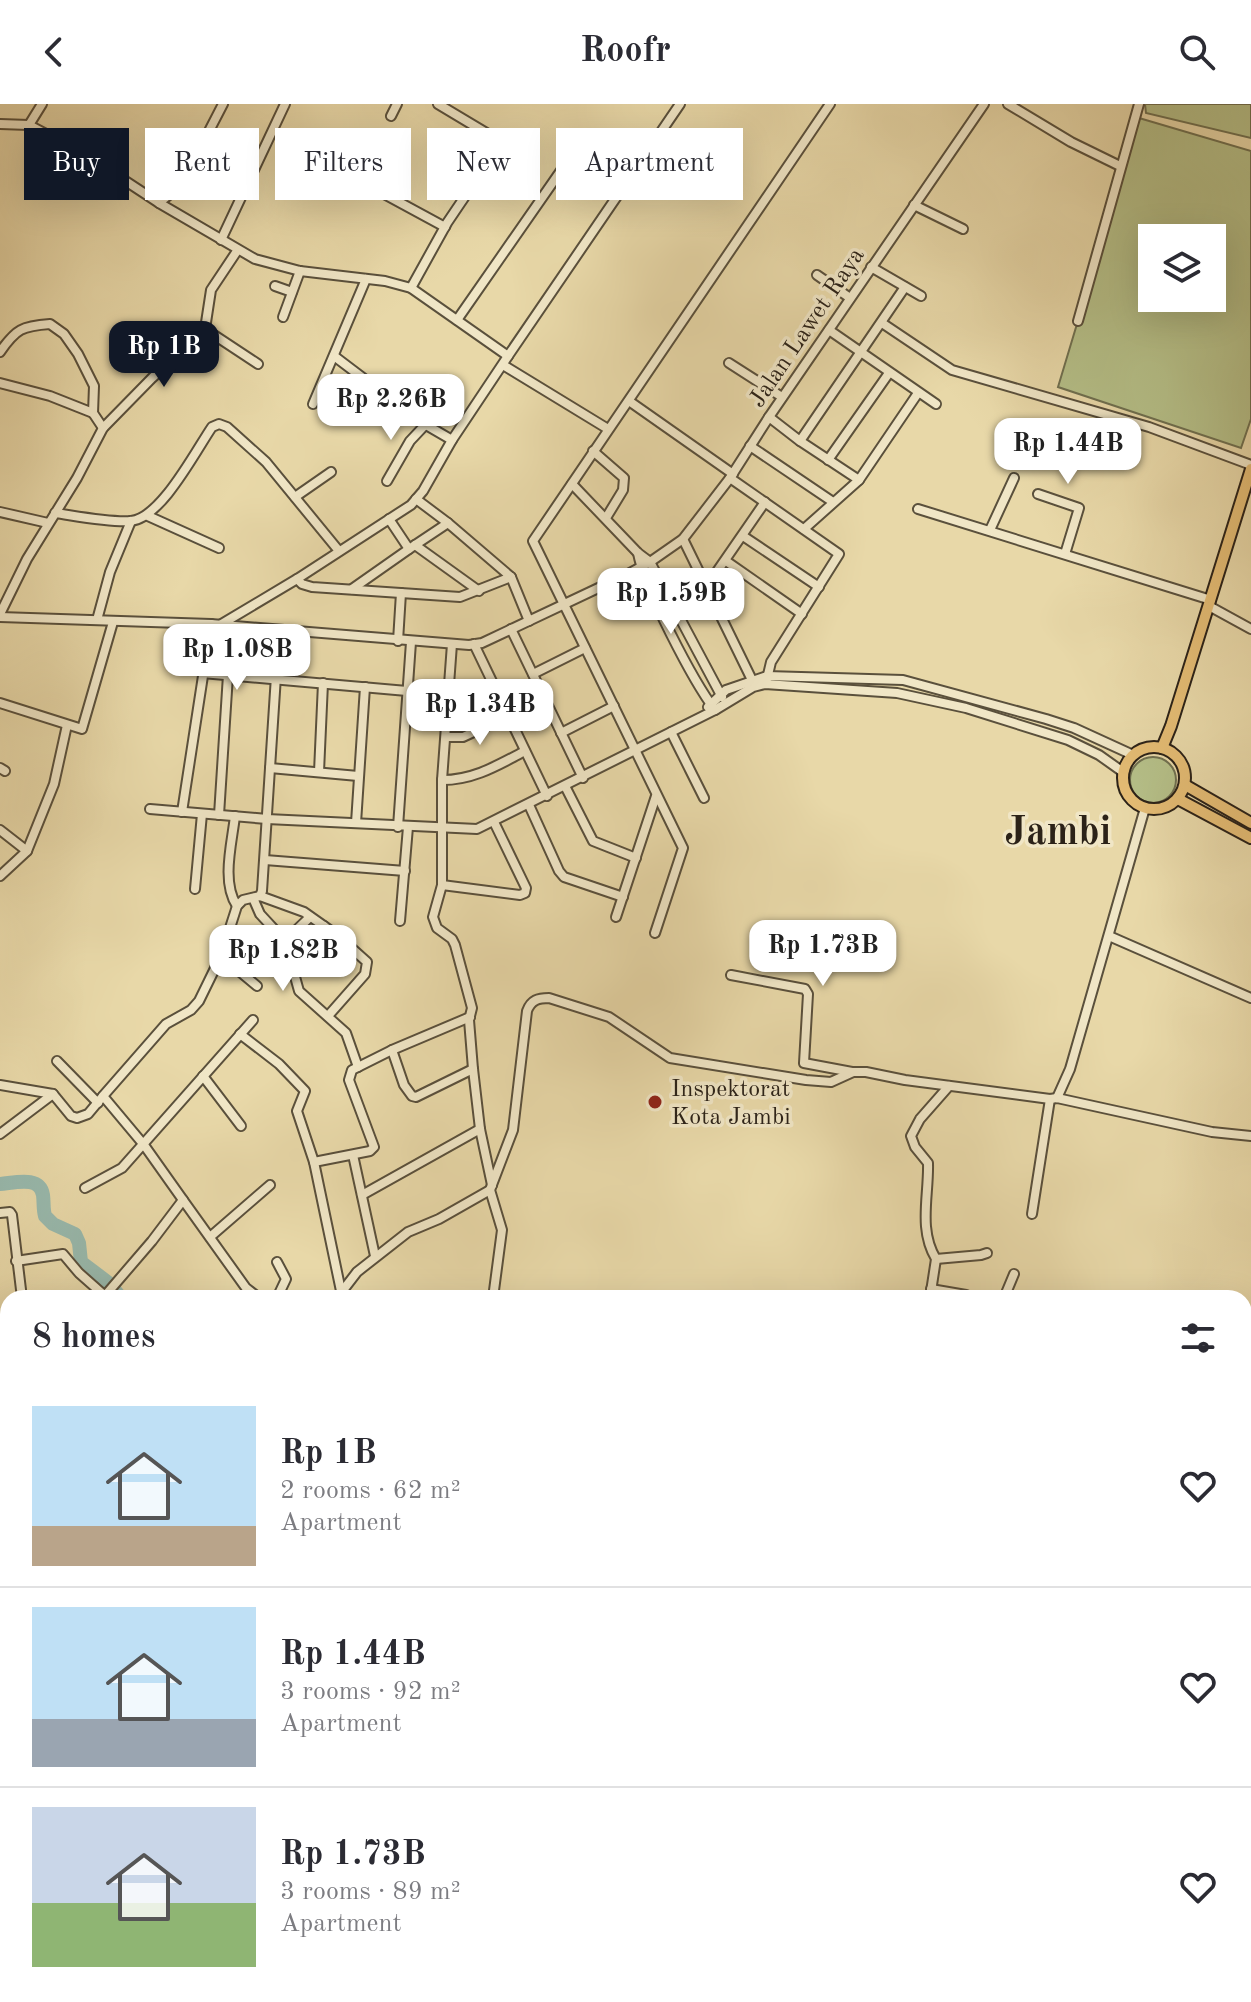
<!DOCTYPE html>
<html lang="en">
<head>
<meta charset="utf-8">
<style>
  :root { --surface:#fff; --page:#f2f2f3; --text:#2b2b33; --muted:#7c7c81; --line:#e1e1e2; --accent:#111827 }
  body { margin:0; font-family:"Old Standard TT",serif; background:var(--page); color:var(--text); height:100vh; display:flex; flex-direction:column; font-size:30px; white-space:nowrap }
  * { box-sizing:border-box; margin:0 }
  p { font-size:26px; color:var(--muted) }
  .icon { flex:none; width:44px; height:44px; fill:none; stroke:currentColor; stroke-width:2; stroke-linecap:round; stroke-linejoin:round }
  .map { position:relative; flex:1; overflow:hidden }
  .drawer { position:absolute; left:0px; top:1186px; width:1252px; height:712px; display:flex; flex-direction:column; background:var(--surface); border-radius:24px 24px 0 0; box-shadow:0 8px 32px #0002 }
  .drawer>* { flex:none }
  .hud { position:absolute; left:24px; top:24px; width:800px; height:72px; display:flex; gap:16px }
  .controls { position:absolute; left:1138px; top:120px; display:grid; gap:16px }
  .controls a { display:grid; place-items:center; width:88px; height:88px; border-radius:0px; background:var(--surface); box-shadow:0 8px 32px #0002; font-size:40px }
  .price { position:absolute; translate:-50% -68px; padding:0 18px; border-radius:16px; background:#fff; color:#222; font-size:26px; line-height:52px; filter:drop-shadow(0 2px 4px #0008) }
  .price::after { content:''; position:absolute; left:50%; top:48px; width:24px; height:18px; margin-left:-12px; background:inherit; clip-path:polygon(0 0,100% 0,50% 100%) }
  .price.on { background:var(--accent); color:#fff }
  ul { padding:0; list-style:none }
  li { display:flex; align-items:center; gap:24px; height:200px; padding:0 32px }
  li+li { border-top:2px solid var(--line) }
  li span { display:grid; place-items:center; flex:none; width:224px; height:160px; border-radius:0px; color:#555 }
  li>.icon { margin-inline-start:auto }
  span .icon { width:96px; height:96px; fill:#fffc; stroke-width:1 }
  li b { font-size:34px }
  h2 { display:flex; justify-content:space-between; align-items:center; height:96px; padding:0 32px; font-size:34px }
  .pill { padding:0 28px; border-radius:0px; background:var(--surface); box-shadow:0 8px 32px #0002; font-size:28px; line-height:72px }
  .pill.on { background:var(--accent); color:#fff }
  header { display:flex; justify-content:space-between; align-items:center; height:104px; padding:0 32px; background:var(--surface); font-size:36px; font-weight:700 }
  .map>svg:first-child { display:block }
</style>
</head>
<body>
<header><svg class="icon" aria-label="back" viewBox="0 0 24 24"><path d="M15 5l-7 7 7 7"/></svg>Roofr<svg class="icon" aria-label="search" viewBox="0 0 24 24"><circle cx="10" cy="10" r="6"/><path d="M15 15l6 6"/></svg></header>
<div class="map">
<svg width="1251" height="1898" viewBox="0 0 1251 1898">
  <rect width="100%" height="100%" fill="#e8d8a8"/>
  <filter id="stains"><feTurbulence type="fractalNoise" baseFrequency=".0025" numOctaves="4"/><feColorMatrix values="0 0 0 0 .2 0 0 0 0 .09 0 0 0 0 .02 0 0 0 .5 -.17"/></filter>
  <radialGradient id="worn" r=".72"><stop offset=".6" stop-color="#630" stop-opacity="0"/><stop offset="1" stop-color="#630" stop-opacity=".3"/></radialGradient>
  <g fill="#b5bf88" stroke="#707050" stroke-width="2" fill-rule="evenodd">
    <polygon points="1145,0 1251,0 1251,34 1146,9"/>
    <path d="M1139,14L1251,47V315L1241,344L1058,283ZM1152,134H1212V194H1152Z"/>
    <circle cx="1153" cy="676" r="23"/>
    <polygon points="703,1890 770,1890 773,1898 705,1898"/>
  </g>
  <g fill="none" stroke-linecap="round" stroke-linejoin="round">
    <path stroke="#98b9ad" stroke-width="14" d="M0,1080C14,1079 40,1071 43,1091C44,1098 43,1105 45,1112L53,1120L75,1130L79,1139L81,1158L110,1180L121,1194"/>
    <g stroke="#5a503c" stroke-width="12">
      <g id="minor">
        <polyline points="223,0 208,29 209,36 222,47 255,62"/>
        <polyline points="1008,0 1071,38 1120,62"/>
        <polyline points="391,12 397,0"/>
        <polyline points="0,20 29,21 86,51 159,99 255,155 300,167 385,177 411,184 508,252"/>
        <polyline points="29,21 42,0"/>
        <polyline points="284,50 373,84 445,123"/>
        <polyline points="159,99 222,47"/>
        <polyline points="914,101 963,125"/>
        <polyline points="221,136 285,0"/>
        <polyline points="871,163 921,192"/>
        <polyline points="817,171 850,194"/>
        <polyline points="275,182 292,188"/>
        <polyline points="411,184 447,119 497,45 497,40 488,30 438,0"/>
        <polyline points="283,213 300,167"/>
        <polyline points="457,216 576,45"/>
        <polyline points="1078,217 1139,0"/>
        <polyline points="882,219 952,266 1149,323 1251,361"/>
        <polyline points="205,225 258,260"/>
        <polyline points="829,226 936,300"/>
        <path d="M0,248C16,225 22,222 50,220L64,230L78,250L94,282L93,309L103,324"/>
        <polyline points="334,252 421,318 452,336"/>
        <polyline points="729,259 782,293"/>
        <polyline points="503,261 608,325"/>
        <polyline points="0,279 50,292 93,309"/>
        <polyline points="629,297 733,370"/>
        <polyline points="313,300 366,175"/>
        <polyline points="769,313 800,337 859,376"/>
        <polyline points="800,337 905,183"/>
        <polyline points="750,342 833,398"/>
        <polyline points="593,347 624,374 623,386 606,414"/>
        <polyline points="828,356 889,269"/>
        <polyline points="730,374 839,450 771,558 767,575"/>
        <polyline points="387,377 410,337 426,320"/>
        <polyline points="572,380 638,449 650,458 722,593"/>
        <polyline points="1038,390 1079,404 1065,450"/>
        <polyline points="295,393 331,368"/>
        <polyline points="918,405 1211,496"/>
        <polyline points="0,408 48,419"/>
        <path d="M55,409C76,412 112,419 131,417C161,414 195,348 212,323L219,320L227,323L266,358L339,447"/>
        <polyline points="148,412 219,444"/>
        <polyline points="389,415 409,445 448,419"/>
        <polyline points="804,425 859,376 918,289"/>
        <polyline points="990,426 1014,374"/>
        <polyline points="743,432 819,483"/>
        <polyline points="683,435 752,576"/>
        <polyline points="415,441 479,487"/>
        <path d="M638,449C644,483 693,577 715,606L753,583L765,580L897,589L966,604L1068,636L1099,651L1123,668"/>
        <polyline points="726,457 802,510"/>
        <polyline points="511,473 529,517"/>
        <polyline points="297,475 302,480 312,483 460,493 511,473 448,419 416,395"/>
        <polyline points="707,482 765,398"/>
        <polyline points="352,485 409,445"/>
        <polyline points="1209,502 1251,525"/>
        <polyline points="0,510 27,455 77,374 103,324 152,274 205,225 211,186 237,147"/>
        <polyline points="0,513 211,520 469,541 482,539 628,470 650,458 683,435 730,374 769,313 984,0"/>
        <polyline points="97,516 110,468 131,417"/>
        <polyline points="220,521 297,475 411,401 423,387 452,336 508,252 680,0"/>
        <polyline points="511,525 583,674"/>
        <polyline points="398,537 401,489"/>
        <polyline points="452,540 442,676 442,781 433,813 437,824 452,835 455,841 472,904 469,916 473,965 480,1025 492,1081"/>
        <polyline points="474,540 547,692"/>
        <polyline points="202,569 407,587"/>
        <polyline points="533,570 585,544"/>
        <polyline points="0,599 82,625 113,518"/>
        <polyline points="708,603 726,586 767,572 903,576 1046,615 1074,624 1133,651"/>
        <polyline points="671,628 704,694"/>
        <polyline points="561,629 614,602"/>
        <polyline points="446,633 463,633 508,612"/>
        <polyline points="0,664 5,667"/>
        <polyline points="270,664 358,672"/>
        <polyline points="319,668 323,579"/>
        <path d="M442,676C474,676 498,661 525,647"/>
        <polyline points="565,682 593,737 636,754"/>
        <polyline points="529,701 559,767 564,773 623,793"/>
        <polyline points="150,705 267,715 477,725 715,606"/>
        <polyline points="182,708 211,520"/>
        <polyline points="219,711 228,571"/>
        <path d="M235,712C232,739 221,778 237,802"/>
        <polyline points="356,719 365,583"/>
        <polyline points="398,723 411,538"/>
        <polyline points="0,726 27,747"/>
        <polyline points="265,756 405,767"/>
        <polyline points="0,772 27,747 54,680 67,621"/>
        <polyline points="442,781 520,791 525,789 526,784 494,718"/>
        <polyline points="195,785 202,710"/>
        <polyline points="260,792 304,808 338,832 367,858 365,870 328,912"/>
        <polyline points="253,794 260,810 285,837 299,887 346,929 358,963"/>
        <polyline points="616,813 656,692"/>
        <polyline points="400,817 408,723"/>
        <polyline points="655,829 683,744 533,437 830,0"/>
        <polyline points="1109,832 1251,894"/>
        <polyline points="285,837 310,813"/>
        <polyline points="221,852 257,882"/>
        <polyline points="292,865 324,822"/>
        <polyline points="731,871 805,885 808,890 804,959 852,968"/>
        <polyline points="240,930 279,960 305,987 297,1007 314,1058 341,1187"/>
        <polyline points="392,946 404,981 412,992 416,993 473,965"/>
        <polyline points="57,957 98,999"/>
        <polyline points="203,972 241,1022"/>
        <polyline points="0,981 53,990 71,1012 77,1014 88,1010 103,992"/>
        <polyline points="1057,994 1070,965 1145,704"/>
        <polyline points="0,1030 53,990"/>
        <polyline points="353,1051 375,1152"/>
        <polyline points="314,1058 370,1047 374,1043 349,976 352,966 392,946 470,913"/>
        <polyline points="85,1084 122,1064 253,916"/>
        <polyline points="362,1091 480,1025"/>
        <polyline points="183,1096 246,1184 259,1194"/>
        <polyline points="0,1109 10,1108 12,1111 22,1194"/>
        <polyline points="1032,1110 1050,995"/>
        <polyline points="210,1133 270,1081"/>
        <polyline points="936,1155 981,1151 987,1149"/>
        <polyline points="16,1157 63,1150 79,1169 105,1192"/>
        <polyline points="277,1158 286,1175 277,1194"/>
        <polyline points="931,1185 966,1191"/>
        <polyline points="103,1194 152,1137 183,1096 144,1041 103,992 166,920 191,906 199,897 221,852 237,802 243,796 260,792 262,787 279,526"/>
        <polyline points="337,1194 357,1168 408,1128 439,1115 490,1086"/>
        <path d="M493,1194L502,1126L490,1086L513,1026L527,907C531,896 538,894 549,894L609,913L670,954L806,976L831,978L853,968H866L905,976L1050,995L1057,994L1212,1028L1251,1032"/>
        <path d="M930,1194L936,1155C918,1125 929,1092 928,1059L915,1043L911,1032L920,1015L949,982"/>
        <polyline points="1004,1194 1014,1170"/>
        <polyline points="0,1269 8,1264"/>
        <polyline points="1244,1384 1251,1381"/>
        <polyline points="1244,1437 1248,1435"/>
        <polyline points="0,1489 8,1489"/>
        <polyline points="1244,1656 1251,1653"/>
        <polyline points="1244,1739 1251,1753"/>
        <polyline points="1244,1775 1251,1771"/>
        <polyline points="0,1836 8,1833"/>
        <polyline points="37,1890 39,1898"/>
        <polyline points="310,1890 322,1893 372,1890"/>
        <polyline points="895,1890 898,1898"/>
        <polyline points="970,1890 974,1898"/>
        <polyline points="1036,1890 1040,1898"/>
        <polyline points="1122,1890 1125,1898"/>
        <polyline points="1223,1890 1225,1898"/>
        <polyline points="140,1898 181,1890"/>
        <polyline points="423,1898 440,1890"/>
        <polyline points="925,1898 947,1890"/>
        <polyline points="1179,1898 1198,1890"/>
      </g>
    </g>
    <g stroke="#2b2218" stroke-width="14">
      <g id="major">
        <circle cx="1154" cy="674" r="31"/>
        <polyline points="1162,644 1171,622 1251,365"/>
        <polyline points="1185,681 1251,719"/>
        <polyline points="1178,695 1251,734"/>
      </g>
    </g>
    <g stroke="#2b2218" stroke-width="16">
      <g id="highway">
        <polyline points="1244,1247 1251,1245"/>
        <polyline points="1244,1256 1251,1254"/>
        <polyline points="0,1705 8,1702"/>
        <polyline points="0,1716 8,1713"/>
      </g>
    </g>
    <use href="#minor" stroke="#f0e6c6" stroke-width="8"/>
    <use href="#major" stroke="#e4bc74" stroke-width="10"/>
    <use href="#highway" stroke="#e4bc74" stroke-width="12"/>
  </g>
  <circle fill="#8f2418" stroke="#f0e6c6" stroke-width="3" cx="655" cy="998" r="8"/>
  <g text-anchor="middle" stroke-width="7" stroke-linejoin="round" paint-order="stroke">
    <g font-size="24" fill="#2b2218" stroke="#f0e6c6">
      <text transform="translate(806 223) rotate(-56)" y="8">Jalan Lawet Raya</text>
    </g>
    <g font-size="24" fill="#2b2218" stroke="#f0e6c6" text-anchor="start">
      <text x="671" y="992">Inspektorat<tspan x="671" dy="28">Kota Jambi</tspan></text>
    </g>
    <g font-size="40" font-weight="bold" fill="#2b2218" stroke="#f0e6c6">
      <text x="1058" y="740">Jambi</text>
    </g>
  </g>
  <rect width="100%" height="100%" filter="url(#stains)"/>
  <rect width="100%" height="100%" fill="url(#worn)"/>
</svg>
<div class="controls">
<a><svg class="icon" aria-label="layers" viewBox="0 0 24 24"><path d="M12 4l9 5-9 5-9-5zM3 14l9 5 9-5"/></svg></a>
</div>
<b class="price on" style="left:164px;top:285px">Rp 1B</b>
<b class="price" style="left:391px;top:338px">Rp 2.26B</b>
<b class="price" style="left:1068px;top:382px">Rp 1.44B</b>
<b class="price" style="left:671px;top:532px">Rp 1.59B</b>
<b class="price" style="left:237px;top:588px">Rp 1.08B</b>
<b class="price" style="left:480px;top:643px">Rp 1.34B</b>
<b class="price" style="left:823px;top:884px">Rp 1.73B</b>
<b class="price" style="left:283px;top:889px">Rp 1.82B</b>
<div class="hud">
<a class="pill on">Buy</a>
<a class="pill">Rent</a>
<a class="pill">Filters</a>
<a class="pill">New</a>
<a class="pill">Apartment</a>
</div>
<section class="drawer">
<h2>8 homes<svg class="icon" aria-label="filters" viewBox="0 0 24 24"><path d="M4 7h16M4 17h16"/><circle cx="9" cy="7" r="2"/><circle cx="15" cy="17" r="2"/></svg></h2>
<ul>
<li><span style="background:linear-gradient(#bfe0f5 75%,#b9a48a 0)"><svg class="icon" aria-label="home" viewBox="0 0 24 24"><path d="M3 11l9-7 9 7M6 9v11h12V9"/></svg></span><div><b>Rp 1B</b><p>2 rooms · 62 m²</p><p>Apartment</p></div><svg class="icon" aria-label="heart" viewBox="0 0 24 24"><path d="M12 20l-8-8c-3-5 5-10 8-4 3-6 11-1 8 4z"/></svg></li>
<li><span style="background:linear-gradient(#bfe0f5 70%,#9aa5b1 0)"><svg class="icon" aria-label="home" viewBox="0 0 24 24"><path d="M3 11l9-7 9 7M6 9v11h12V9"/></svg></span><div><b>Rp 1.44B</b><p>3 rooms · 92 m²</p><p>Apartment</p></div><svg class="icon" aria-label="heart" viewBox="0 0 24 24"><path d="M12 20l-8-8c-3-5 5-10 8-4 3-6 11-1 8 4z"/></svg></li>
<li><span style="background:linear-gradient(#c9d6e8 60%,#8fb573 0)"><svg class="icon" aria-label="home" viewBox="0 0 24 24"><path d="M3 11l9-7 9 7M6 9v11h12V9"/></svg></span><div><b>Rp 1.73B</b><p>3 rooms · 89 m²</p><p>Apartment</p></div><svg class="icon" aria-label="heart" viewBox="0 0 24 24"><path d="M12 20l-8-8c-3-5 5-10 8-4 3-6 11-1 8 4z"/></svg></li>
</ul>
</section>
</div>
</body>
</html>
